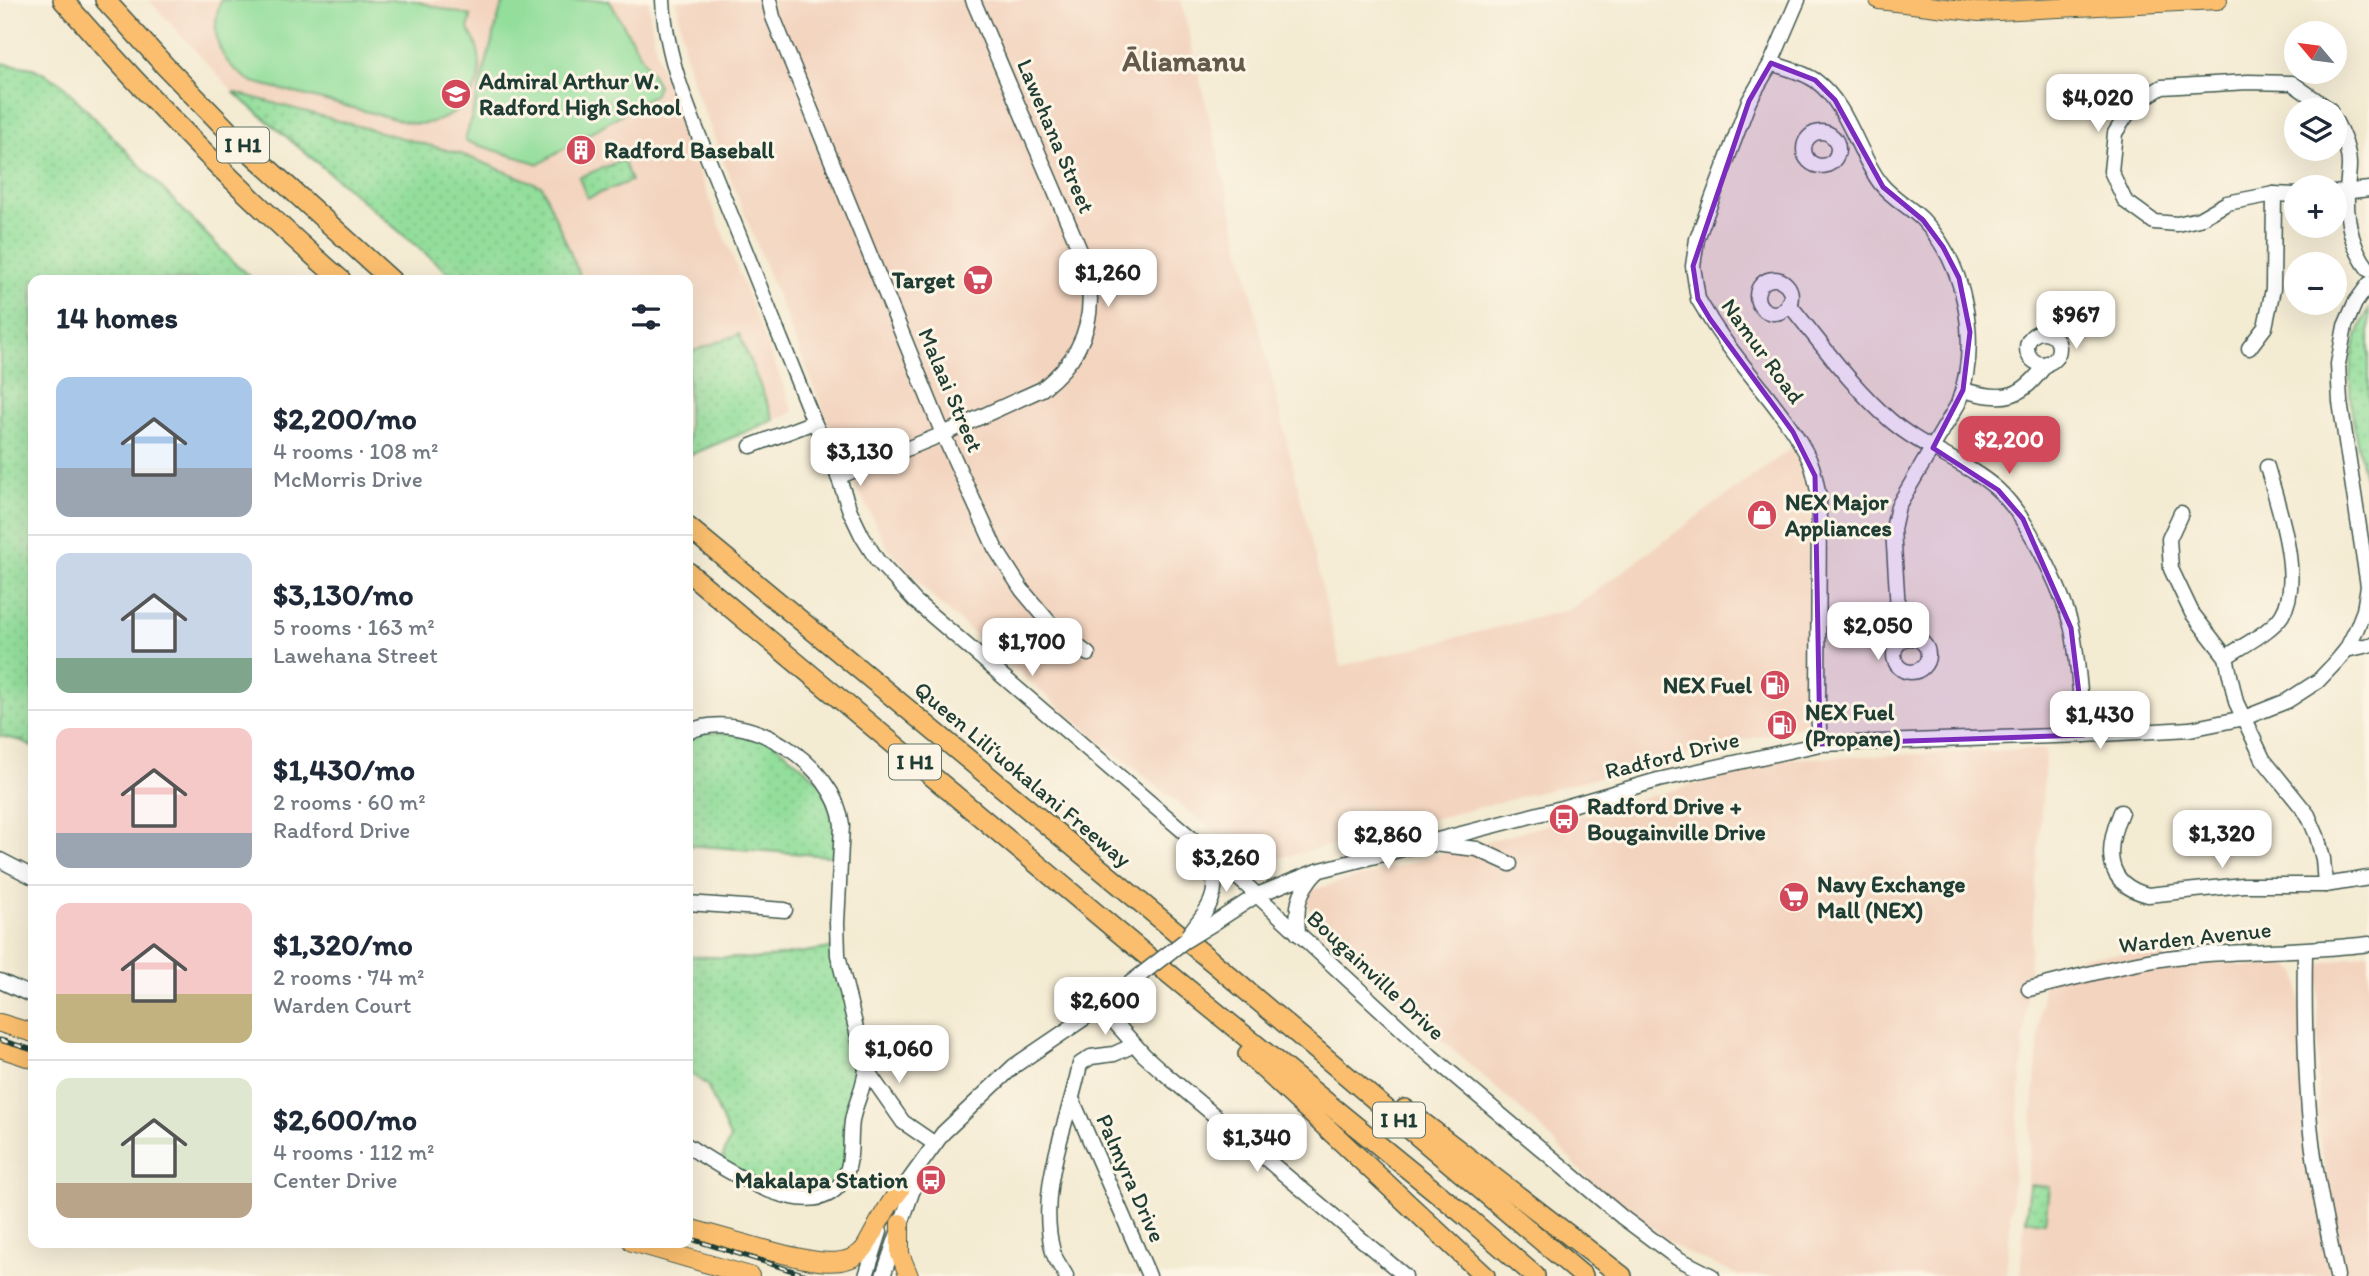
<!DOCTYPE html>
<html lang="en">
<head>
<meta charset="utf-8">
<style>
  :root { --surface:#fff; --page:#f2f2f3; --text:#1f2937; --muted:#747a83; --line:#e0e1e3; --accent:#d1495b }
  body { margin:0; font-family:Itim,sans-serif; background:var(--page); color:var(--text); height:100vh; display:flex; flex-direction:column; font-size:26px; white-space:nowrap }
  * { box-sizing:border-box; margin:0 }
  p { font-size:23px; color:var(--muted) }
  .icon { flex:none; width:38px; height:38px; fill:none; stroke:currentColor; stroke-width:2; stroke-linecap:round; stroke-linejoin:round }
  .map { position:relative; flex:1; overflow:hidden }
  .panel { position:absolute; left:28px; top:275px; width:665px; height:973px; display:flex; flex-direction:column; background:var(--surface); border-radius:14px; box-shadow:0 7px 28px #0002 }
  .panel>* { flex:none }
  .needle { width:46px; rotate:299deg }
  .tools { position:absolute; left:2284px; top:21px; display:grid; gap:14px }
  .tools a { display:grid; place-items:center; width:63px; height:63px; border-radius:50%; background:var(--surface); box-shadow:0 7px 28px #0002; font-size:35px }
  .price { position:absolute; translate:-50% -60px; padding:0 16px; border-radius:14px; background:#fff; color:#222; font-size:23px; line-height:46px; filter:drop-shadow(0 2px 4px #0008) }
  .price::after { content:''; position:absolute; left:50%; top:42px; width:21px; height:16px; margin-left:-10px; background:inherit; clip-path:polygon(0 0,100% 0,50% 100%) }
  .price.active { background:var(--accent); color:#fff }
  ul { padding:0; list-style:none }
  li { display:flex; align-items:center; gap:21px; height:175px; padding:0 28px }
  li+li { border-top:2px solid var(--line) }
  li span { display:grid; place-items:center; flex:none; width:196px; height:140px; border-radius:14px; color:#555 }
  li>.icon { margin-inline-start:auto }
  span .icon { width:84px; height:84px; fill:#fffc; stroke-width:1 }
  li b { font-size:30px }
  h2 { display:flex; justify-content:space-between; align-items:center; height:84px; padding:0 28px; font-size:30px }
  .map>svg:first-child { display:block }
</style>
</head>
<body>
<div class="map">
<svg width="2369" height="1276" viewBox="0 0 2369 1276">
  <defs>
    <pattern id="green-dots" width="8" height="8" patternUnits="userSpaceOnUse" patternTransform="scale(1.75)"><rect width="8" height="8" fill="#93de9b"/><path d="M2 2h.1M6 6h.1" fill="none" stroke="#7ebf86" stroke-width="1.8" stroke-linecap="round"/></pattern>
  </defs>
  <rect width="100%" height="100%" fill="#fcf5e5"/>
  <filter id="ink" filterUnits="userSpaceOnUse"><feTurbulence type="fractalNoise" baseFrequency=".0143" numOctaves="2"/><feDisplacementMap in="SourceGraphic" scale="14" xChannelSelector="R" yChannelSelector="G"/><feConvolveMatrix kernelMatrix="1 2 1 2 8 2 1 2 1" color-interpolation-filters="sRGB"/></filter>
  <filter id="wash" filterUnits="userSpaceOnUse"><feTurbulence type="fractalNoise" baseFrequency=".00686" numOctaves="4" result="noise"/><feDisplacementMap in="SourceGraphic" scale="28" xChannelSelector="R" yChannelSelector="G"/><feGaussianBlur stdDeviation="1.57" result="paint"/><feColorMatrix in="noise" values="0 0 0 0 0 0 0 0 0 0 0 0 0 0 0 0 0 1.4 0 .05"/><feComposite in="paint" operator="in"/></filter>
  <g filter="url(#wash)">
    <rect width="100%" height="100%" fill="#f4ebd3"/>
    <g fill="#f3d4bf">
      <polygon points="149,0 648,0 654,41 669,97 794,412 737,435 688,415 688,280 582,280 542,186 394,135 233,92"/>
      <polygon points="676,0 1181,0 1341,666 1571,609 1793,447 1811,496 1808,724 1256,864 1104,745 937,602 888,548 842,458 694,87 687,63"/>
      <polygon points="2046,749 2006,1276 1740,1276 1683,1251 1598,1189 1542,1129 1314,925 1304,892 1786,759"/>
      <polygon points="2143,952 2245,966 2289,966 2297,972 2330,1276 2020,1276 2044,968 2051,964 2089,956"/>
      <polygon points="2369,952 2369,1276 2344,1276 2318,1131 2318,965"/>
    </g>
    <g fill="url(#green-dots)" stroke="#598e68" stroke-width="2">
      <polygon points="0,63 33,68 61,83 236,265 254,280 33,280 33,748 22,741 0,736"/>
      <polygon points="233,92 461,154 542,186 582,280 457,280"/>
      <polygon points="623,160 631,181 587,198 579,177"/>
      <path d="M2369,309V493C2354,431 2335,368 2369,309Z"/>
      <polygon points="739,334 774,420 688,456 688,353"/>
      <polygon points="688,732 764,734 832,792 841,857 688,845"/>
      <polygon points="838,947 864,1052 846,1172 813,1200 719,1167 730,1138 707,1085 688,1072 688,956 758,959"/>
      <polygon points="2030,1185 2049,1187 2045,1222 2026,1220"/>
    </g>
    <g fill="#93de9b" stroke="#598e68" stroke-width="2">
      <path d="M221,0H411L471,16L468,29C499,74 466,125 414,124L253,82C220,65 208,36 221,0Z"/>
      <polygon points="506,0 609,0 658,85 655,94 539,164 465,141 501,8"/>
    </g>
  </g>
  <g filter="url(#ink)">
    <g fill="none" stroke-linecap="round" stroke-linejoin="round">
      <g stroke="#3f574c" stroke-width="17">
        <g id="minor">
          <path d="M663,0C666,67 698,132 722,193C753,269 783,345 814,422L833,461L850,511L862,536L877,560L915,601L1246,885L1431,1056L1622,1217L1677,1258L1712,1276"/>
          <polyline points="769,0 773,17 943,434 995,548 1022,590 1054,628 1088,654"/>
          <path d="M1798,0L1771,63L1749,101L1697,239L1693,266L1698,299L1710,319C1739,367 1786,410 1810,461C1815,473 1817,486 1819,498L1818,709L1820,744"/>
          <path d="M1771,63C1785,68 1804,72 1816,81C1849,106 1857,153 1881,184C1892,198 1910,207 1922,219C1968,267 1980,344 1958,404L1898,506L1893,529L1900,642"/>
          <path d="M2334,119C2342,133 2349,148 2349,165C2349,174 2347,184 2347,193C2346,221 2351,247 2369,270"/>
          <circle cx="1821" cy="149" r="17"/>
          <polyline points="2334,193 2369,189"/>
          <polyline points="2296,195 2274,194 2227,203 2199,219 2177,224 2154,222 2125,201 2111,171 2115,133 2134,104 2162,87 2248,82 2292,83 2330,110"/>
          <circle cx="1774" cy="296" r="17"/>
          <path d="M1788,303C1821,343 1851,386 1890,420C1922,448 1965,461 1997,489C2027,516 2062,589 2072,629C2079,663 2080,700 2084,735"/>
          <circle cx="2043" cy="348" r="16"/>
          <polyline points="2249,348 2265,327 2273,289 2274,194"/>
          <path d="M1963,390C2006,402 2021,399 2047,363"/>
          <polyline points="751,446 814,422"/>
          <path d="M838,477L943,434L1042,389C1087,354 1100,309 1082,255L973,0"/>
          <polyline points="2181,513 2169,539 2171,569 2192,613 2226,657 2236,702 2263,759 2308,815 2317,836 2323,859 2325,885"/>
          <circle cx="1911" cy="655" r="17"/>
          <polyline points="2346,650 2369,645"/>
          <path d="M2226,657C2242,646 2272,631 2282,615C2304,580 2278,505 2267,467"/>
          <path d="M688,732C746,705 836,765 842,825L837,923L838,955L866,1069C864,1089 855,1103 852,1121C849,1141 854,1165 841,1183C810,1227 720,1167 688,1146"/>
          <path d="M2121,812C2106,847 2103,884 2148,895L2243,885H2325L2369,878"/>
          <polyline points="1433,844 1477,849 1510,864"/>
          <polyline points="0,860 33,877"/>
          <polyline points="688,903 785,910"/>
          <path d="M1203,915C1218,895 1217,877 1207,855"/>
          <polyline points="1214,923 1257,895 1317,871 1558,809 1658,780 1820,744 2084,735 2190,729 2244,718 2287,701 2318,681 2336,662 2346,650 2357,628 2364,610 2368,586 2340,402 2338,364 2345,326 2355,303 2369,284"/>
          <path d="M1298,934C1296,907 1297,893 1316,872"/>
          <path d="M2305,951C2304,1004 2305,1058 2309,1112C2313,1167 2326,1222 2337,1276"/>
          <polyline points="0,981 33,996"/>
          <path d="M2029,989C2070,979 2112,967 2154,960C2225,949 2298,953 2369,944"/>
          <polyline points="1101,1007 1144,1055 1164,1073 1405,1276"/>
          <polyline points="866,1069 903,1122 935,1144"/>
          <polyline points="1072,1099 1149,1276"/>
          <polyline points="896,1198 943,1133 1014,1066 1101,1007 1125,987"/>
          <polyline points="866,1276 880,1232"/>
          <polyline points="883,1276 919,1172"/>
          <path d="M1066,1276C1062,1268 1055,1260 1053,1252C1036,1188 1068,1125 1080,1064L1091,1057L1114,1054L1134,1045"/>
        </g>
      </g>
      <g stroke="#3f574c" stroke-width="20">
        <g id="major">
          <polyline points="1879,0 1979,12 2218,0"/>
          <polyline points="0,1023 33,1033"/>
          <polyline points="0,1048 33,1059"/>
          <polyline points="900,1223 900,1254 909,1276"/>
          <polyline points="688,1228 774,1252"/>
          <polyline points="632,1242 750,1276"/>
          <path d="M763,1249C791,1255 847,1276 866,1246C877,1227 885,1208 900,1190"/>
        </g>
      </g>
      <g stroke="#3f574c" stroke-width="22">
        <g id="highway">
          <path d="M63,0C150,100 241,193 341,280"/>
          <polyline points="105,0 166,67 240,143 391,280"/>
          <polyline points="688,527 1215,964 1583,1276"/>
          <polyline points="688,572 1141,951 1468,1218 1535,1276"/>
          <polyline points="1248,1054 1485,1276"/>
          <polyline points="1405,1109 1622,1276"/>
        </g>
      </g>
      <use href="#minor" stroke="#fff" stroke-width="14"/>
      <use href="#major" stroke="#fabe6e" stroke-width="18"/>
      <use href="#highway" stroke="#fabe6e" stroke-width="19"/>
      <g stroke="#1f3d34" stroke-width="5">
        <g id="rail">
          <polyline points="0,1040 33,1050"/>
          <polyline points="688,1238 809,1276"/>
        </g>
      </g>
      <use href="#rail" stroke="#fcf5e5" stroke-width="2.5" stroke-dasharray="8" stroke-linecap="butt"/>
      <g stroke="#3f574c" stroke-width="17" stroke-linecap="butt">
        <g id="minor-bridge">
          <polyline points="1188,935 1203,915"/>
          <polyline points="1125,987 1183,942 1214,923"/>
        </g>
      </g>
      <use href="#minor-bridge" stroke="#fff" stroke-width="14"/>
    </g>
  </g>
  <path fill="#7b2cbf" fill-opacity="0.2" stroke="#7b2cbf" stroke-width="5" stroke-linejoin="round" d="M1771,63L1815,80L1835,100L1883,187L1923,220L1943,247L1959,278L1970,332L1963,390L1933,448L1998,490L2023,519L2071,628L2084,735L1820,744L1815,476L1793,432L1710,319L1698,299L1693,266L1749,101Z"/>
  <defs>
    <g id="school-disc" transform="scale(1.575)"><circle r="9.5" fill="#d1495b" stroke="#fcf5e5"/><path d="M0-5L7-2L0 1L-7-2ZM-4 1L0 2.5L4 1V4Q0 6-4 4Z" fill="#fff"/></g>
    <g id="building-disc" transform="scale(1.575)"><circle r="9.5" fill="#d1495b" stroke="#fcf5e5"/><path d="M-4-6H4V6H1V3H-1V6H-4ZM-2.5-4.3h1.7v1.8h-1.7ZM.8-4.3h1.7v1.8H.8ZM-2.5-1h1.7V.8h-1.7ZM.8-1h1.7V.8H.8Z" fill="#fff"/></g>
    <g id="supermarket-disc" transform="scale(1.575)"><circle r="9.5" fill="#d1495b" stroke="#fcf5e5"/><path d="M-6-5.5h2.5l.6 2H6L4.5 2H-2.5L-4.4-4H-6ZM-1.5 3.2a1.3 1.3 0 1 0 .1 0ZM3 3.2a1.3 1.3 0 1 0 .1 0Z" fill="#fff"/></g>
    <g id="shop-disc" transform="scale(1.575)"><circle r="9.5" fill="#d1495b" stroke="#fcf5e5"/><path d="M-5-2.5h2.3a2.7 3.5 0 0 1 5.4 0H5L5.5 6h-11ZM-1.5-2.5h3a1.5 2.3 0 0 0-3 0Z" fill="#fff"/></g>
    <g id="fuel-disc" transform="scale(1.575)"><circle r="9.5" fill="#d1495b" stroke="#fcf5e5"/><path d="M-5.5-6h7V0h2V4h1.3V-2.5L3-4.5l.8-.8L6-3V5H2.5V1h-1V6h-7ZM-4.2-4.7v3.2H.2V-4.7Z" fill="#fff"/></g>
    <g id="bus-disc" transform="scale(1.575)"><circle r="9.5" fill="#d1495b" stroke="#fcf5e5"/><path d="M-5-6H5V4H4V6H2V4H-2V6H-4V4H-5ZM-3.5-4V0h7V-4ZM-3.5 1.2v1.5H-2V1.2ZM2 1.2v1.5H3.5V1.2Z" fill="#fff"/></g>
  </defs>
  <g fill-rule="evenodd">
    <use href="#school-disc" x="456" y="94"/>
    <use href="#building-disc" x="581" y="150"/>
    <use href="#supermarket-disc" x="978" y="280"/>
    <use href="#shop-disc" x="1762" y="515"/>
    <use href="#fuel-disc" x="1775" y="685"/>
    <use href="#fuel-disc" x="1782" y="725"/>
    <use href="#bus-disc" x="1564" y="819"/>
    <use href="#supermarket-disc" x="1794" y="897"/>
    <use href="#bus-disc" x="931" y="1180"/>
  </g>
  <g text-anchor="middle" stroke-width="6" stroke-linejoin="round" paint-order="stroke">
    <g fill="#fcf5e5" stroke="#617469" stroke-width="2">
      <rect x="217" y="127.5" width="52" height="35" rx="5"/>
      <rect x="889" y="744.5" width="52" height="35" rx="5"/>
      <rect x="1373" y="1102.5" width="52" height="35" rx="5"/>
    </g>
    <g font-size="21" font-weight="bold" fill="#1f3d34">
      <text x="243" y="152">I H1</text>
      <text x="915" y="769">I H1</text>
      <text x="1399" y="1127">I H1</text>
    </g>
    <g font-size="23" font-weight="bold" fill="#1f3d34" stroke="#fcf5e5" text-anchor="start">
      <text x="479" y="89">Admiral Arthur W.<tspan x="479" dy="26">Radford High School</tspan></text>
      <text x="604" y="158">Radford Baseball</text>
      <text x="955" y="288" text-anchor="end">Target</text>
      <text x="1785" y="510">NEX Major<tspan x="1785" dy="26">Appliances</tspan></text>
      <text x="1752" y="693" text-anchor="end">NEX Fuel</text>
      <text x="1805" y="720">NEX Fuel<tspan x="1805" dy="26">(Propane)</tspan></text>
      <text x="1587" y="814">Radford Drive +<tspan x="1587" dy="26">Bougainville Drive</tspan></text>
      <text x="1817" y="892">Navy Exchange<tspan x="1817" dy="26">Mall (NEX)</tspan></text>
      <text x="908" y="1188" text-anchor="end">Makalapa Station</text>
    </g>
    <g font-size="23" fill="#1f3d34" stroke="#fcf5e5">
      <text transform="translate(1056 136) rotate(67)" y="8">Lawehana Street</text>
      <text transform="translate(1763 351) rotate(54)" y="8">Namur Road</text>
      <text transform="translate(951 390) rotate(67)" y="8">Malaai Street</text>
      <text transform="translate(1672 755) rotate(-14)" y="8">Radford Drive</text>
      <text transform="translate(1023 774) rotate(40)" y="8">Queen Liliʻuokalani Freeway</text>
      <text transform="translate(2195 937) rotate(-6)" y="8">Warden Avenue</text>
      <text transform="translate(1376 975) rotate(43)" y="8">Bougainville Drive</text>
      <text transform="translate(1131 1178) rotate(66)" y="8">Palmyra Drive</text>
    </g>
    <g font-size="30" font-weight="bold" fill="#64594b" stroke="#fcf5e5">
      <text x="1184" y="71">Āliamanu</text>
    </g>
  </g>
</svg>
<div class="tools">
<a><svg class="needle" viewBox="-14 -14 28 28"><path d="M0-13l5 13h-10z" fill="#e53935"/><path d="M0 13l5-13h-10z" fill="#747a83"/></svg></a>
<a><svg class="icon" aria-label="layers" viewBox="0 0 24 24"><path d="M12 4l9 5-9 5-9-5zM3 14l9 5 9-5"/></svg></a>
<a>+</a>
<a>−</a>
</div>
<b class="price" style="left:2098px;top:134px">$4,020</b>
<b class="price" style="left:1108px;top:309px">$1,260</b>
<b class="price" style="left:2076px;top:351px">$967</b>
<b class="price active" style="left:2009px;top:476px">$2,200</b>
<b class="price" style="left:860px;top:488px">$3,130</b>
<b class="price" style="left:1878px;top:662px">$2,050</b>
<b class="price" style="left:1032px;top:678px">$1,700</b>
<b class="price" style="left:2100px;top:751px">$1,430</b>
<b class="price" style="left:2222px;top:870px">$1,320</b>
<b class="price" style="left:1388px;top:871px">$2,860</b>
<b class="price" style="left:1226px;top:894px">$3,260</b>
<b class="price" style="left:1105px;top:1037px">$2,600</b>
<b class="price" style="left:899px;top:1085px">$1,060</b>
<b class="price" style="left:1257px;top:1174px">$1,340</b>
<section class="panel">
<h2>14 homes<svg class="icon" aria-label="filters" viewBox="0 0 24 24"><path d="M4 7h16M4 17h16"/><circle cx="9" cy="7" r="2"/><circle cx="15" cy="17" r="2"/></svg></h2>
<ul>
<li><span style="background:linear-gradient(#a9c7e8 65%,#9aa5b1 0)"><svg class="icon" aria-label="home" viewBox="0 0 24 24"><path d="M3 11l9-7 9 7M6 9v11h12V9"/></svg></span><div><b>$2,200/mo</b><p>4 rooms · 108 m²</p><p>McMorris Drive</p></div></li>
<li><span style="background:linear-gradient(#c9d6e8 75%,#7fa58c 0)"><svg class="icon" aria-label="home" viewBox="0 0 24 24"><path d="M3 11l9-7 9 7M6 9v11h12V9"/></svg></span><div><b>$3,130/mo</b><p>5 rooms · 163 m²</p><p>Lawehana Street</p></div></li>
<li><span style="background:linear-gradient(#f6c9c9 75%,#9aa5b1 0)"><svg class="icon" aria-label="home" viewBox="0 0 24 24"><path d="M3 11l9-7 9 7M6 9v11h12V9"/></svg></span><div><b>$1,430/mo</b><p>2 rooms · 60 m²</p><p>Radford Drive</p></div></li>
<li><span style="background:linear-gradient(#f6c9c9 65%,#c2b280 0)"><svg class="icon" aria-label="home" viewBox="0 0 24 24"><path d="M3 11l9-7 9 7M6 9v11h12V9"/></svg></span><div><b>$1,320/mo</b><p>2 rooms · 74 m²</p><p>Warden Court</p></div></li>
<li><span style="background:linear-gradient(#dfe7d0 75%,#b9a48a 0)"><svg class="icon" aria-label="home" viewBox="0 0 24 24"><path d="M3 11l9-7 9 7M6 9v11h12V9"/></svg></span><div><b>$2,600/mo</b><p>4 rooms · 112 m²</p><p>Center Drive</p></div></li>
</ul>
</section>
</div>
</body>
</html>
